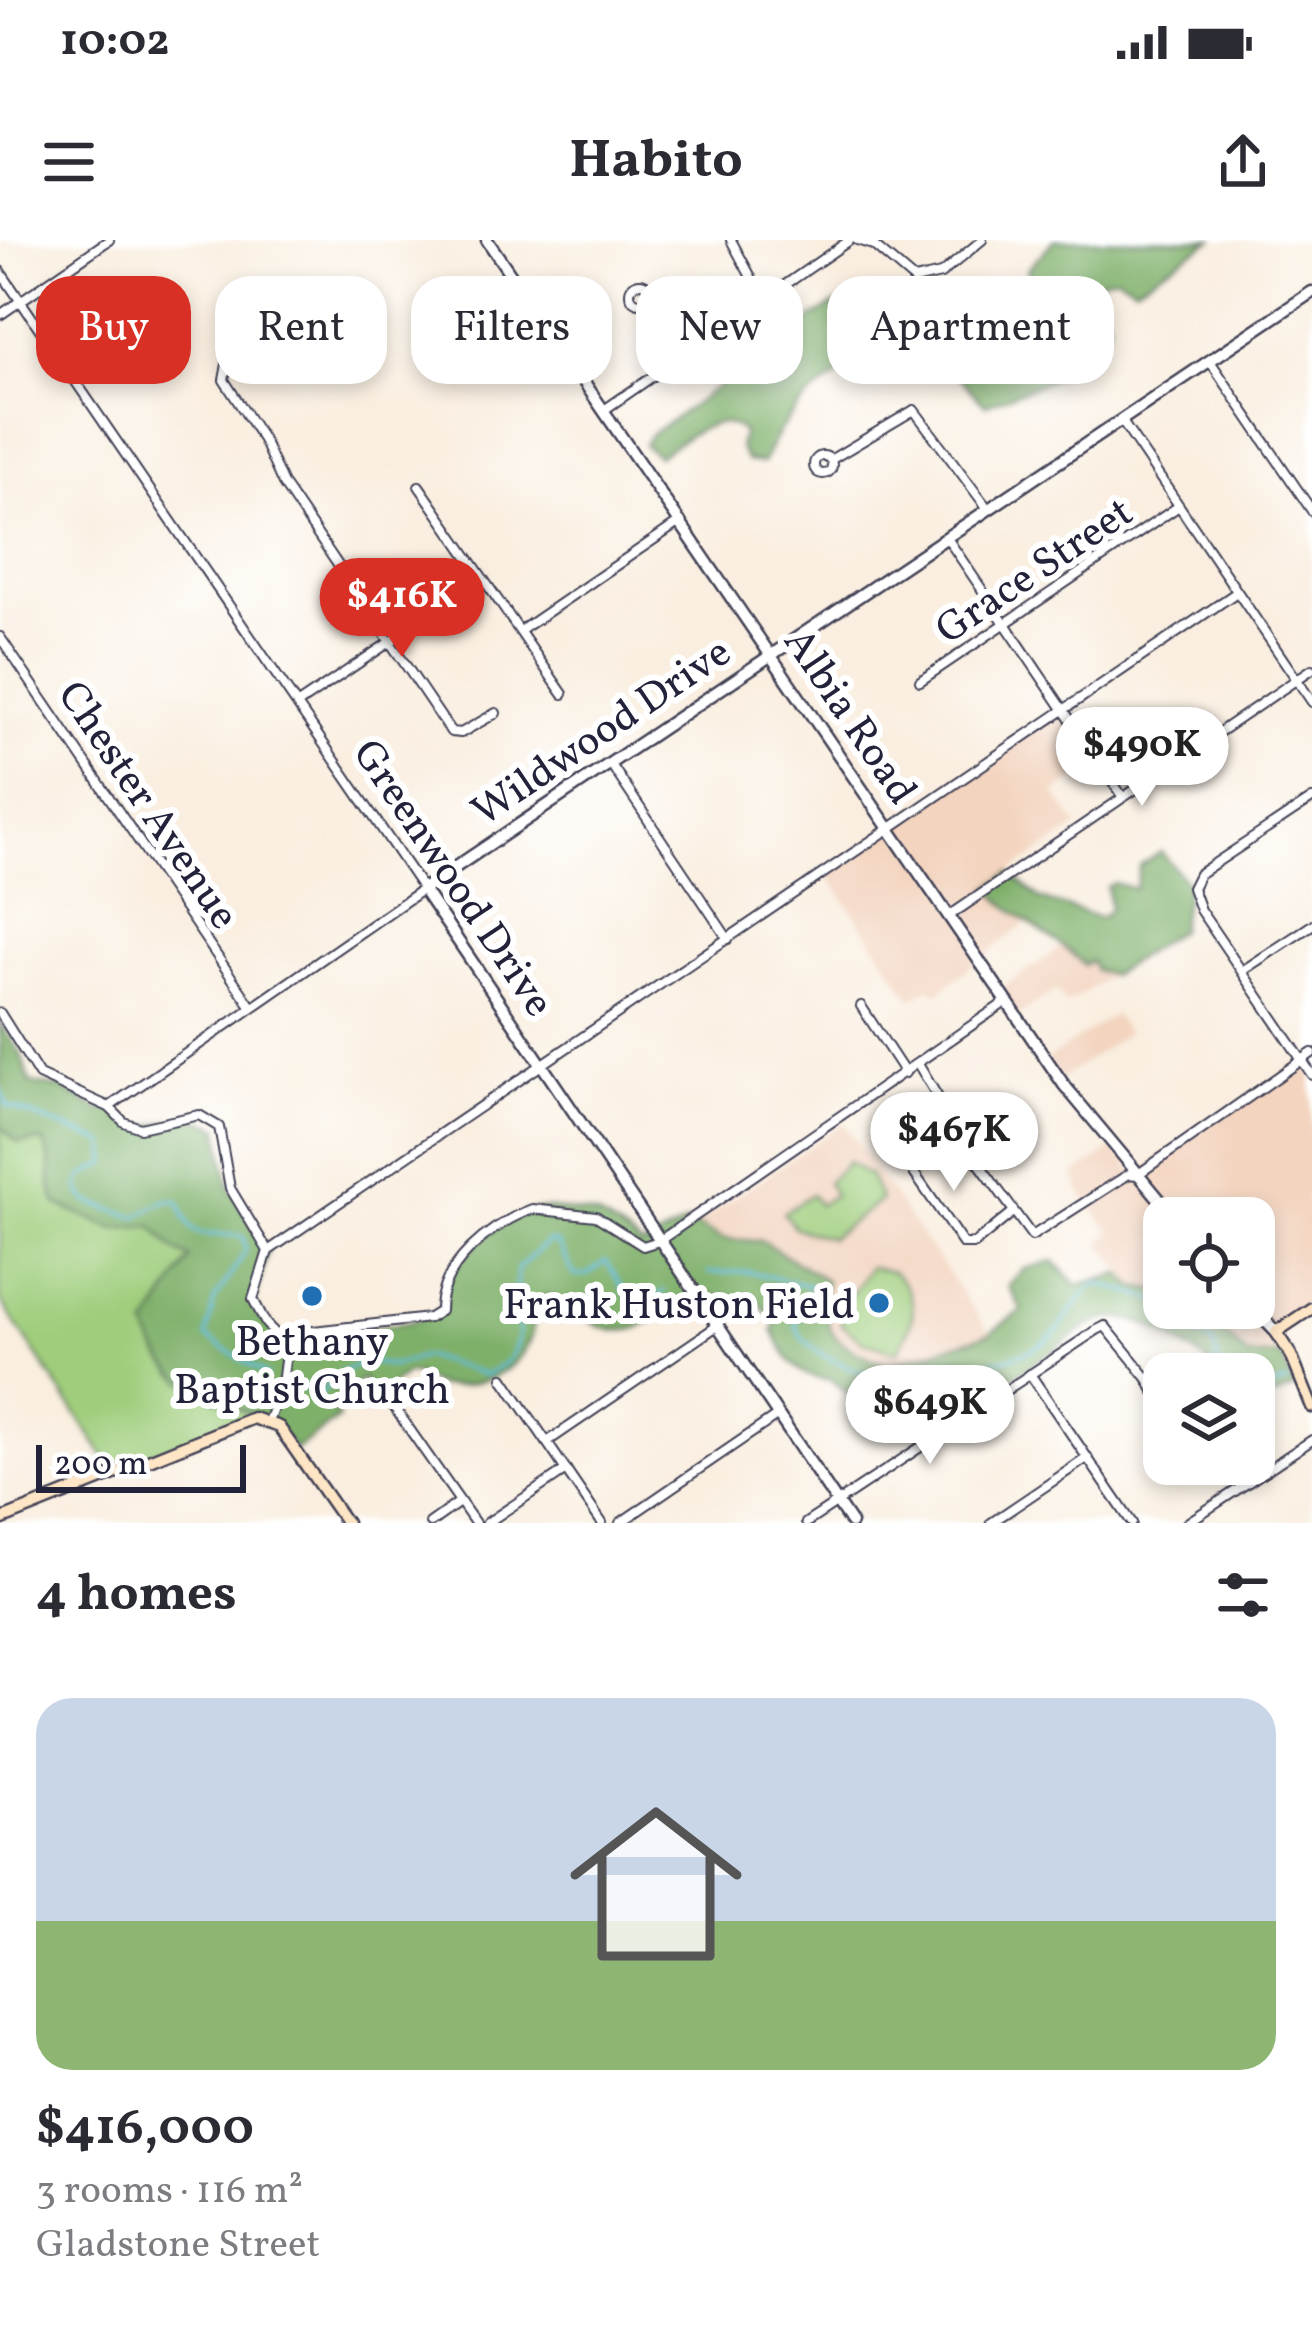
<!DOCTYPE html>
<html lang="en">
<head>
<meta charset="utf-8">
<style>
  :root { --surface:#fff; --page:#f7f7f7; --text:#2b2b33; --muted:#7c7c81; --accent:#d93025 }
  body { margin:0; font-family:Vollkorn,serif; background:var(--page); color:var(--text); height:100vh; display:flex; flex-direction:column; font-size:45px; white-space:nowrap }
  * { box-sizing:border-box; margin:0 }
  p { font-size:39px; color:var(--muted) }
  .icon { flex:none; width:66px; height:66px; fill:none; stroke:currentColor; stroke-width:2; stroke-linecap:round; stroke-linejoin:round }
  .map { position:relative; height:1283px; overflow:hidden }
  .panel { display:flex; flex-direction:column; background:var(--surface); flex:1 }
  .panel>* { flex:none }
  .hud { position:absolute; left:36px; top:36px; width:1242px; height:108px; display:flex; gap:24px }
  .controls { position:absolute; left:1143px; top:957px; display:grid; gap:24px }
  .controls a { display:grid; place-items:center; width:132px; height:132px; border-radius:24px; background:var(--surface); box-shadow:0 6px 18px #0003; font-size:60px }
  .scale { position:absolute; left:36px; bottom:30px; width:210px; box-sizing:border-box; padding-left:12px; border:6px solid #22223b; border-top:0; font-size:33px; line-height:42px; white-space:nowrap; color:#22223b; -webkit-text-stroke:9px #fff; paint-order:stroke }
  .price { position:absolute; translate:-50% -102px; padding:0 27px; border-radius:42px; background:#fff; color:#222; font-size:39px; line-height:78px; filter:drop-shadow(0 3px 6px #0008) }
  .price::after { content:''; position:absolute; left:50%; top:72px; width:36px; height:27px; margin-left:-18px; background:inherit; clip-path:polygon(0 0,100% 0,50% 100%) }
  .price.selected { background:var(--accent); color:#fff }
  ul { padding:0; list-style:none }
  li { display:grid; align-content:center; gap:24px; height:636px; padding:0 36px }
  li span { display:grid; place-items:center; height:372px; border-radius:36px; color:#555 }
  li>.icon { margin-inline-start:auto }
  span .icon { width:216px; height:216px; fill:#fffc; stroke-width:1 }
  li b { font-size:51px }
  h2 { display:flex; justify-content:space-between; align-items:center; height:144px; padding:0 36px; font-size:51px }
  .tag { padding:0 42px; border-radius:36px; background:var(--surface); box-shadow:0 6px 18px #0003; font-size:42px; line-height:108px }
  .tag.selected { background:var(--accent); color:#fff }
  .status { display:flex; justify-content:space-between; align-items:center; height:84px; padding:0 60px; background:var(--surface); direction:ltr }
  .status svg { height:33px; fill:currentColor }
  header { display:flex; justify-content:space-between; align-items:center; height:156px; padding:0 36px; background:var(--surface); font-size:54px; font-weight:700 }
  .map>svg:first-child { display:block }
</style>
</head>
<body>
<div class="status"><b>10:02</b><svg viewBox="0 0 49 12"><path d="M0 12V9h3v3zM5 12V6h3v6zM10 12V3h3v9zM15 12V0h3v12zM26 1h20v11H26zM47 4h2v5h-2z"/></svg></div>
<header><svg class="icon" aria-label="menu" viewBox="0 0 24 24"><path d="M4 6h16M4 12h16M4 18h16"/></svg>Habito<svg class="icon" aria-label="share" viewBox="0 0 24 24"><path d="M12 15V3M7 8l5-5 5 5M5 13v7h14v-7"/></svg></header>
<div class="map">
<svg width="1312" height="1283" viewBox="0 0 1312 1283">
  <rect width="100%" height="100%" fill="#fff"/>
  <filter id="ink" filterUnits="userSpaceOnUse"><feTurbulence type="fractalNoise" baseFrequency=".00833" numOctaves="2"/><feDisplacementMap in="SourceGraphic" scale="24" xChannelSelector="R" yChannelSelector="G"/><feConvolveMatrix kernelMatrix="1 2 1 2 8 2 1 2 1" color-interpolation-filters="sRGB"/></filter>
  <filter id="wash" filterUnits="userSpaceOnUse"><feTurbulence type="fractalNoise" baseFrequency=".004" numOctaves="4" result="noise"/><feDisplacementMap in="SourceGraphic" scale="48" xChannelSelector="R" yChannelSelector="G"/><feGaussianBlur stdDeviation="2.7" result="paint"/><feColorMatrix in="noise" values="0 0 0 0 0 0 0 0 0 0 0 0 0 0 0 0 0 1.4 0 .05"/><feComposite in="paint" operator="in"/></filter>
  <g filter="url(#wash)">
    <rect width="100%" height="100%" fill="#f9eedf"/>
    <g fill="#f3d4bf">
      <polygon points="1063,471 1098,522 1055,553 1078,587 1013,630 1007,670 1028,682 936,754 930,747 912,759 825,631"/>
      <polygon points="1064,705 1084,725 1091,721 1095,730 1111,735 1066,764 1056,750 1017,776 999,750"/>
      <polygon points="1114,774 1127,793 1060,840 1047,820"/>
      <polygon points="1302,822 1312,835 1312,955 1306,960 1312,970 1312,1068 1276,1092 1287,1108 1281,1115 1247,1116 1196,1068 1254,1068 1254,978 1164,978 1164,1052 1135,1047 1101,1002 1111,993 1080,951 1075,934 1114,908 1136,935"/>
      <polygon points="844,883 904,971 990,1093 888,1125 832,1096 822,1074 824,1059 694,985"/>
    </g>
    <g fill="#9fcd7b" stroke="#60785b" stroke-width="3">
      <polygon points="0,783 21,814 30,843 61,848 100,870 109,867 124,882 225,926 254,1045 253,1178 112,1228 0,1060"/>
      <polygon points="848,922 870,936 881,960 830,998 795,988 783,973 811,954 819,965 834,955 827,942"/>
      <path d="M869,1027L893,1032C921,1057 916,1082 897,1112L862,1101L841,1084V1070Z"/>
    </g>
    <g fill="#7fb06b" stroke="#506953" stroke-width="3">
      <path d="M1054,0H1212L1135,47L1116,36L1102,39L1094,50L1109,83C1092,135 1029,146 985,165L956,134L896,116L875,130L868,121L858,122C812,153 785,171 763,223L747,221L739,207L743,192C716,169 682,200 658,216L644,205L649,196L721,145L722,136L833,65L861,56L893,80L931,89L959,72C990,77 1011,65 1034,45L1027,30Z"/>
      <path d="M1161,612L1188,644L1179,690L1111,735L1095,730L1091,721L1084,725C1055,696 1016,680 989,648L1010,633L1040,659L1101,678L1110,669L1107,647L1114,643L1135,649L1140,626Z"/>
      <path d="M0,783L21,814L30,843L61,848L100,870L109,867L139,888L192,876L219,887L230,948L268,1011L254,1066L285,1100L410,1082L440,1071C440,1028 489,986 529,971C543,966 580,972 595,976C611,981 628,997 643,1006L688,982L724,999L762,1001L826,1040C820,1097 837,1105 888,1125L989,1094L1022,1070L1008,1046L1024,1029L1054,1021L1077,1045L1121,1034L1135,1047L1164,1052V1068L1204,1072L1247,1116L1281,1115L1294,1148L1254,1166V1134H1210L1206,1121C1096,1044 1107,1083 1006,1141L988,1136C948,1155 899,1148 856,1161L831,1139C798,1140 786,1118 773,1090L776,1084L755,1058C735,1060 706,1050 688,1057C659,1069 649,1095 612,1090C585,1086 572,1059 546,1055C532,1067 536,1083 530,1099C517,1133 477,1149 442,1146C428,1145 421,1133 407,1133L375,1158L363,1139L330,1163L339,1178L295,1210C252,1151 173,1172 147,1087L190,1018L174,1010L152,986L114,989L56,964C46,944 56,919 42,901L18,903L0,886Z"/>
    </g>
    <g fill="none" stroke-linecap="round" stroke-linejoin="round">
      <g stroke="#5ebddd" stroke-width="3">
        <path d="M0,848L7,866L105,903L108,923L81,937L79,950L88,962L136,977L167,960L179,961C195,1010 202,988 243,997L246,1011L214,1061L206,1097L267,1136"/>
        <path d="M708,1033L750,1032L818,1048L819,1057L796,1081C794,1109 865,1138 890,1137C929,1135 1000,1124 1035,1108C1065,1094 1073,1058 1098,1043L1164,1063"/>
        <polyline points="1169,1068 1215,1106 1219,1134"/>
        <path d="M302,1147L320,1154L340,1133L364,1121L392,1126L425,1116L485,1135C539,1112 509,1070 518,1028L549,1001L557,1003L575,1036L587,1035L606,1021L629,1058L644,1062L665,1051"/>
        <polyline points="1254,1155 1287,1142"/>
      </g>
    </g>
  </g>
  <g filter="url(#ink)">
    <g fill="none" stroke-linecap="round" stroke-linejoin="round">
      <g stroke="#424154" stroke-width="12">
        <g id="minor">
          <polyline points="731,0 764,61"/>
          <polyline points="857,0 873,5 914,40 941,34 982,0"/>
          <polyline points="0,31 423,649 109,867"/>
          <circle cx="640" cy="53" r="10"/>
          <polyline points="646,62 683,115"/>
          <polyline points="0,75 109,0"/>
          <polyline points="297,119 244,108 228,119 224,140 263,200 283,244 451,492 461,493 496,473"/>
          <polyline points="1210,121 1312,271"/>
          <polyline points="604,170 850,0"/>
          <polyline points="1121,180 1312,462"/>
          <circle cx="823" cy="225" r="9"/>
          <polyline points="832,219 914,170 988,269"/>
          <polyline points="419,246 563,454"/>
          <polyline points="947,298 1122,556"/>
          <polyline points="520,391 681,281"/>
          <polyline points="0,397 251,766"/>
          <polyline points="920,441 1179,266"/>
          <polyline points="298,464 483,339"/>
          <polyline points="610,523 728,699"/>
          <polyline points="1312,559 1199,634 1192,648 1200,670 1312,835"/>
          <polyline points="949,676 1312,429"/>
          <polyline points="1242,731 1312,685"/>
          <polyline points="861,766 905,833"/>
          <polyline points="0,773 39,835 109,867 124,882 140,888 199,875 219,887 230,948 268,1011 253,1059 266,1084 287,1105 282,1144 268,1182"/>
          <polyline points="918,824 972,914 1032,996 1129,934 1137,935 1312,813"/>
          <polyline points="957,891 915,921 914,933 963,1004 974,1004 1012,973"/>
          <polyline points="268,1011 1237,352"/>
          <path d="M285,1100L313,1091L429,1078L440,1071C440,1024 491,985 532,969L596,976L643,1006L659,1001L1007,761"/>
          <polyline points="1030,1134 1132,1283"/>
          <polyline points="1164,1136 1148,1139 1154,1151 1164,1153"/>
          <polyline points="503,1138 602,1283"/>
          <polyline points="387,1157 475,1283"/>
          <polyline points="547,1202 717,1086"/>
          <polyline points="430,1283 458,1263"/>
          <polyline points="487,1283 566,1230"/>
          <polyline points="620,1283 778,1175"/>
          <polyline points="806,1283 1097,1090 1105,1086 1148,1139"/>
          <polyline points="991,1283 1087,1218"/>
          <polyline points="1187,1283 1312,1200"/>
        </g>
      </g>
      <g stroke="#424154" stroke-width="15">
        <g id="tertiary">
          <polyline points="487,0 1064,845 1175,978"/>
          <polyline points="1253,1068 1276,1092"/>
          <polyline points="851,1283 423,649 1312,52"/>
        </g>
      </g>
      <g stroke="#424154" stroke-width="15">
        <g id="secondary">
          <polyline points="1312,1068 1276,1092 1291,1115 1312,1167"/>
          <polyline points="0,1280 253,1178 279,1187 346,1283"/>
        </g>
      </g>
      <use href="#minor" stroke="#fff" stroke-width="8"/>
      <use href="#tertiary" stroke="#fff" stroke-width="10"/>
      <use href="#secondary" stroke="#fde5c5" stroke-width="10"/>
    </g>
  </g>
  <g fill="#1f6fb2" stroke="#fff" stroke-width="4.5">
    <circle cx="312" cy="1056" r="12"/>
    <circle cx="879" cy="1063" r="12"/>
  </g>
  <g text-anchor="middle" stroke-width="12" stroke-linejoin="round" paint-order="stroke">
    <g font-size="42" fill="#22223b" stroke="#fff">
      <text transform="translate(1033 329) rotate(-34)" y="15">Grace Street</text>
      <text transform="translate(852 475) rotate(56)" y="15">Albia Road</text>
      <text transform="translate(600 490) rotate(-34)" y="15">Wildwood Drive</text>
      <text transform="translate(150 564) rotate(56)" y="15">Chester Avenue</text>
      <text transform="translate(455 637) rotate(56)" y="15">Greenwood Drive</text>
    </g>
    <g font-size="42" fill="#22223b" stroke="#fff" text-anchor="end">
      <text x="855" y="1078">Frank Huston Field</text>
      <text x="312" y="1115" text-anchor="middle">Bethany<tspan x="312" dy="48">Baptist Church</tspan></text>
    </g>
  </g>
</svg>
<div class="controls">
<a><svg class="icon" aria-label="locate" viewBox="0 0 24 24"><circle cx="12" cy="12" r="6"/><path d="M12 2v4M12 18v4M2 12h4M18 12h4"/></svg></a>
<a><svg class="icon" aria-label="layers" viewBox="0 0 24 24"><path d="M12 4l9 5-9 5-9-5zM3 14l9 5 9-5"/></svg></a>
</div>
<div class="scale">200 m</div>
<b class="price selected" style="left:402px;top:420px">$416K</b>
<b class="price" style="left:1142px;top:569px">$490K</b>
<b class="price" style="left:954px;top:954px">$467K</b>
<b class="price" style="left:930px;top:1227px">$649K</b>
<div class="hud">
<a class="tag selected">Buy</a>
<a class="tag">Rent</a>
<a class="tag">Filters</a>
<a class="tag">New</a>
<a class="tag">Apartment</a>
</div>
</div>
<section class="panel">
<h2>4 homes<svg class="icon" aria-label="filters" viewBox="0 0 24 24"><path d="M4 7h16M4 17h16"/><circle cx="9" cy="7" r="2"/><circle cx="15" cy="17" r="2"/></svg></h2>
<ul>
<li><span style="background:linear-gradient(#c9d6e8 60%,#8fb573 0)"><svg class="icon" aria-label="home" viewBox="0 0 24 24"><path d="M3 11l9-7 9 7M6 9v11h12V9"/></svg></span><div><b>$416,000</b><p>3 rooms · 116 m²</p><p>Gladstone Street</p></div></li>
</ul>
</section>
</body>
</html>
